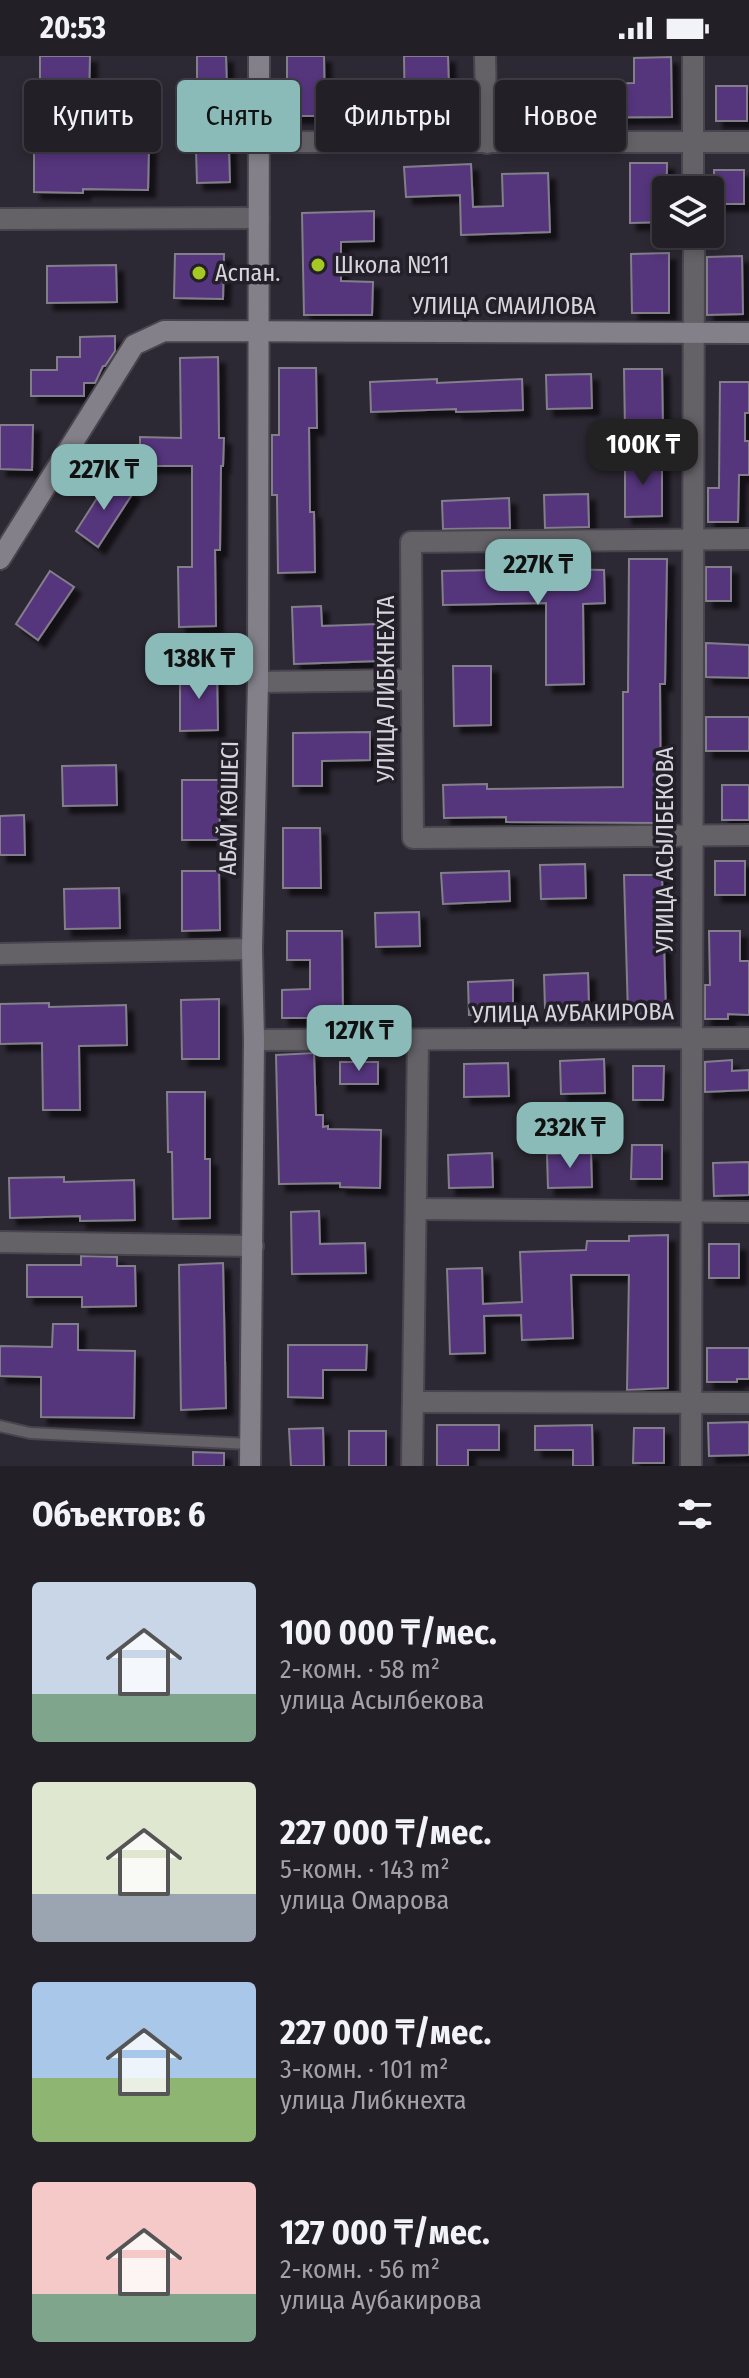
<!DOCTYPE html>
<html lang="ru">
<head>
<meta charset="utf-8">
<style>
  :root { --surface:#221f27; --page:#2a272f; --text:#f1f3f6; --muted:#a2a2a7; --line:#3f3d44; --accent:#8bbbb9 }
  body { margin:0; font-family:"Fira Sans Condensed",sans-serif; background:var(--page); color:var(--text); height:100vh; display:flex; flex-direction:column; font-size:30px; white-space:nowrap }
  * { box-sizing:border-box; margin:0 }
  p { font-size:26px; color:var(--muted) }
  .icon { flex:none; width:44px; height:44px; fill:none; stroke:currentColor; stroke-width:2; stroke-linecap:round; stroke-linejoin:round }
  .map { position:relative; height:1410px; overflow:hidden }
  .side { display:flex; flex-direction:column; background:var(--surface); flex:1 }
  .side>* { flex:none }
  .guide { position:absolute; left:24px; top:24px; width:702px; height:72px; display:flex; gap:16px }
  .buttons { position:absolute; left:652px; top:120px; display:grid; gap:16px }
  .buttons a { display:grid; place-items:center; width:72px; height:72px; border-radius:8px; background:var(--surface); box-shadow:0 4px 12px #0003,0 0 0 2px var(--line); font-size:40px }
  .price { position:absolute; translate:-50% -68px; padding:0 18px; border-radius:16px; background:var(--accent); color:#111; font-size:26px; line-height:52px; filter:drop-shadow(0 2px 4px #0008) }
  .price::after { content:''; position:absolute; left:50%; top:48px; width:24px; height:18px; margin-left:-12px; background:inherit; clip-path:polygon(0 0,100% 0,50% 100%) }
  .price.selected { background:#222; color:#fff }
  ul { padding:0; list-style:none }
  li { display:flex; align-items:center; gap:24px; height:200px; padding:0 32px }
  li span { display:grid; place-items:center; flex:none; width:224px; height:160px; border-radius:8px; color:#555 }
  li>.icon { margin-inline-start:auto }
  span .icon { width:96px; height:96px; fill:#fffc; stroke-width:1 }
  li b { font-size:34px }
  h2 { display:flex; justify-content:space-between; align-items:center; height:96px; padding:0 32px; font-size:34px }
  .pill { padding:0 28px; border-radius:8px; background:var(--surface); box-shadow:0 4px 12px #0003,0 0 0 2px var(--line); font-size:28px; line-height:72px }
  .pill.selected { background:var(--accent); color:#111 }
  .status { display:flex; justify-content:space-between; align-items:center; height:56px; padding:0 40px; background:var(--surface); direction:ltr }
  .status svg { height:22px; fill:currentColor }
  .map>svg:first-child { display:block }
</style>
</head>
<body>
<div class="status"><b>20:53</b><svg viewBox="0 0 49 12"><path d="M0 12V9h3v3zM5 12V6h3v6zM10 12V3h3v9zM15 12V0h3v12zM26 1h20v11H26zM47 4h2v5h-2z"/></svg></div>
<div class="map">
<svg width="749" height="1410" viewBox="0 0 749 1410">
  <defs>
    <filter id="shadow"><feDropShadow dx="7" dy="7" stdDeviation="2" flood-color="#0009"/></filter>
  </defs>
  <rect width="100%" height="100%" fill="#2d2934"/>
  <g fill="#54347b" stroke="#827e8a" stroke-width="2" filter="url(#shadow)">
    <polygon points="40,0 90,0 89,44 40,44"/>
    <polygon points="197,0 226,0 230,126 197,127 194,25 197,25"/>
    <polygon points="287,0 324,0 325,60 287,60"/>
    <polygon points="404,0 448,0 450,66 405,67"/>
    <polygon points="671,1 672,61 520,62 519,29 634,27 634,2"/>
    <rect x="716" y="30" width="31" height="35"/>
    <polygon points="100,89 149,90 148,134 83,133 83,137 34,136 34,92 100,93"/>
    <polygon points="630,107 667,107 666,166 630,167"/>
    <polygon points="471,108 473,151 503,150 502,118 548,117 550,176 461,179 460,139 406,141 404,111"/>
    <rect x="714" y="114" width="30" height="34"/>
    <polygon points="374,155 374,185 341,186 341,225 373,226 372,259 304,259 302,157"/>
    <polygon points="669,197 669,257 632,257 631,198"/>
    <polygon points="175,198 224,198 223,243 174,242"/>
    <polygon points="742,200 743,258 707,259 707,201"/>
    <polygon points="116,209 117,246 47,247 47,210"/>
    <polygon points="115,280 115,295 105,310 103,310 95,327 84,327 84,340 31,340 31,314 57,314 57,301 80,301 80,281"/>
    <polygon points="218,301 219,382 224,382 223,410 221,410 220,494 215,494 216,570 179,571 178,511 192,511 192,410 140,410 140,381 181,382 180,302"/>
    <polygon points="279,312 316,312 317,372 309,372 310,456 314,456 315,516 278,517 277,439 272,439 272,379 279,379"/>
    <polygon points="624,313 662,313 663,373 625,373"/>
    <polygon points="591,318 592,352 547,353 546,319"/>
    <polygon points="437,323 437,327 522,323 523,354 456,356 456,353 371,356 370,326"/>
    <polygon points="720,326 749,326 749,357 745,357 745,385 749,385 749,419 739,419 738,466 708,466 708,432 719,432"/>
    <polygon points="0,369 33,369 32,414 0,413"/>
    <polygon points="625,401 662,401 662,460 625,461"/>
    <polygon points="110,422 133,437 98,491 76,475"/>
    <polygon points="588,438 589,471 545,472 544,439"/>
    <polygon points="509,442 510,472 443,473 442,445"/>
    <polygon points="629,503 667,503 665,628 660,628 661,767 506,766 506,761 444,762 443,729 487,728 487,733 623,731 623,636 628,636"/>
    <rect x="706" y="511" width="25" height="34"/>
    <polygon points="549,513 604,514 605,547 583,548 584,628 546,629 546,547 443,549 442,515"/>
    <polygon points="50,515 74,531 38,584 16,568"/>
    <polygon points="321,550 322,570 378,568 379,605 294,608 292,551"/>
    <polygon points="706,587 749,589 749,622 706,621"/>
    <polygon points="453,610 491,610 491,669 454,670"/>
    <polygon points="217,614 218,674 180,675 180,615"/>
    <rect x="706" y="661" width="43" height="34"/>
    <polygon points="370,676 370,704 322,705 322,730 293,730 293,677"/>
    <polygon points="116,709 117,749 63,750 62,710"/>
    <polygon points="182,724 219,724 220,784 182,784"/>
    <rect x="722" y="729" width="27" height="35"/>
    <polygon points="24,759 25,799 0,799 0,760"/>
    <polygon points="283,772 320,772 321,832 283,832"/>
    <rect x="715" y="805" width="30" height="34"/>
    <polygon points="585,808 586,842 541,843 540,809"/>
    <polygon points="182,815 219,815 220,874 182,875"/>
    <polygon points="509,815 510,845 443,848 441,817"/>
    <polygon points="624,819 662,819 666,957 628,958"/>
    <polygon points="119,832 120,872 65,873 64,833"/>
    <polygon points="419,856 420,890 376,891 375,857"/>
    <polygon points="287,875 342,875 343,962 282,962 282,934 310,933 310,904 287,904"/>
    <polygon points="709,875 740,875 740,905 749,905 749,959 728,958 728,963 705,963 705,929 710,929"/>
    <polygon points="588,917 589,951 545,952 544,919"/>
    <polygon points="513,924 513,958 469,959 468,926"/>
    <polygon points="219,943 219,1003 182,1003 181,944"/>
    <polygon points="49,947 49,951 126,949 127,989 79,990 80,1054 43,1054 42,987 0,988 0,948"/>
    <polygon points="314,997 316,1059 323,1059 323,1071 328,1070 328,1073 381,1074 380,1132 340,1131 340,1127 279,1128 276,999"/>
    <polygon points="604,1003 605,1037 561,1038 560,1005"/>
    <polygon points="732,1004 732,1015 749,1014 749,1034 705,1036 705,1006"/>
    <rect x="340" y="1006" width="38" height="22"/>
    <polygon points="508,1007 509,1040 464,1041 464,1008"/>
    <polygon points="633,1010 664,1010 663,1044 633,1044"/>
    <polygon points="167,1036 205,1036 205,1103 210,1103 210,1162 173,1163 172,1096 168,1096"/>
    <polygon points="632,1089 662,1089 662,1123 631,1123"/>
    <polygon points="492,1097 493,1131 449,1132 448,1099"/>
    <polygon points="591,1097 592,1131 548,1132 547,1098"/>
    <polygon points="749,1106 749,1139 714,1140 713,1107"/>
    <polygon points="64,1121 64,1126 134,1124 135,1164 80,1165 80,1160 10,1162 9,1122"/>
    <polygon points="319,1155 320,1188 365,1187 366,1217 292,1218 291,1156"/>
    <polygon points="668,1179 668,1332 627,1334 629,1219 571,1219 573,1282 522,1284 521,1259 484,1260 485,1297 450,1298 447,1213 482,1212 483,1248 522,1246 520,1196 586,1194 587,1185 629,1185 629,1180"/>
    <rect x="709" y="1188" width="30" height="34"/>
    <polygon points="81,1200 117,1201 117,1210 135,1210 136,1250 82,1251 82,1241 27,1241 27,1209 81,1209"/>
    <polygon points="223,1207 226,1352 181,1354 179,1209"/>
    <polygon points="53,1268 78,1268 78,1294 135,1295 134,1362 41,1361 41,1321 0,1320 0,1290 52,1291"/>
    <polygon points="288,1289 367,1289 366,1314 323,1314 323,1342 288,1341"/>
    <polygon points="707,1292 749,1292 749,1323 737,1323 737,1326 707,1326"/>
    <polygon points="749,1366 749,1399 709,1400 708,1367"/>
    <polygon points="437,1369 499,1369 499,1394 468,1394 468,1410 437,1410"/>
    <polygon points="592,1369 593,1410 573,1410 573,1394 535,1394 535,1370"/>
    <polygon points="323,1372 324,1410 291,1410 289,1373"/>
    <polygon points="634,1372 664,1372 664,1407 633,1407"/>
    <rect x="349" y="1375" width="37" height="35"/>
    <polygon points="193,1396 224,1397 224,1410 193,1410"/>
  </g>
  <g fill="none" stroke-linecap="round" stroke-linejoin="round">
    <g stroke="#48454f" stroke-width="14">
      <polyline id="lane" points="0,1370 30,1377 250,1388"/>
    </g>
    <g stroke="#48454f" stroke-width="24">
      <g id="street">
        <polyline points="485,0 487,87"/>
        <polyline points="693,0 693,134"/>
        <polyline points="259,86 749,86"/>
        <polyline points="0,163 259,162"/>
        <polyline points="749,483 411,486 413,782 749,779"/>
        <polyline points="258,626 412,624"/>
        <polyline points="0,898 252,893"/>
        <polyline points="254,984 749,982"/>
        <polyline points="417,1153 749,1156"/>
        <polyline points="0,1186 253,1190"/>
        <polyline points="414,1346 749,1347"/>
        <polyline points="412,1410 418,985"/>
        <polyline points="691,1410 694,178"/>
      </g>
    </g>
    <g stroke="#48454f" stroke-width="24">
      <g id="secondary">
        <polyline points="0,503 134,289 164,275 749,277"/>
        <polyline points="250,1410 254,984 252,893 258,626 259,0"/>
      </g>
    </g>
    <use href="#lane" stroke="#646267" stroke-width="10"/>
    <use href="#street" stroke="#646267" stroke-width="20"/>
    <use href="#secondary" stroke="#838089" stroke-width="20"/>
  </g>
  <g fill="#a5c823" stroke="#23202a" stroke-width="3">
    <circle cx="318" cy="209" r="8"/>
    <circle cx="199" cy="217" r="8"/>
  </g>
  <g text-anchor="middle" stroke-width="7" stroke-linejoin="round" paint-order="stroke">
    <g font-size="24" fill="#d7d5dc" stroke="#23202a" text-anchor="start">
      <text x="334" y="217">Школа №11</text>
      <text x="215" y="225">Аспан.</text>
    </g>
    <g font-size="24" fill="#d7d5dc" stroke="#23202a">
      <text x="504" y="258">УЛИЦА СМАИЛОВА</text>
      <text transform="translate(386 633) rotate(-90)" y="8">УЛИЦА ЛИБКНЕХТА</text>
      <text transform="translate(229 752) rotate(-89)" y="8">АБАЙ КӨШЕСІ</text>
      <text transform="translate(665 794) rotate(-90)" y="8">УЛИЦА АСЫЛБЕКОВА</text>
      <text transform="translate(573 957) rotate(-1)" y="8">УЛИЦА АУБАКИРОВА</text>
    </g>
  </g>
</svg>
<div class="buttons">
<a><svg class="icon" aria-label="layers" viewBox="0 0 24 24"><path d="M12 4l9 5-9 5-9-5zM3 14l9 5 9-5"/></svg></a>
</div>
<b class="price selected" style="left:643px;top:431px">100K ₸</b>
<b class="price" style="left:104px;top:456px">227K ₸</b>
<b class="price" style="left:538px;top:551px">227K ₸</b>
<b class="price" style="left:199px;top:645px">138K ₸</b>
<b class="price" style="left:359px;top:1017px">127K ₸</b>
<b class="price" style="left:570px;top:1114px">232K ₸</b>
<div class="guide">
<a class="pill">Купить</a>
<a class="pill selected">Снять</a>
<a class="pill">Фильтры</a>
<a class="pill">Новое</a>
</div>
</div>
<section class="side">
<h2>Объектов: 6<svg class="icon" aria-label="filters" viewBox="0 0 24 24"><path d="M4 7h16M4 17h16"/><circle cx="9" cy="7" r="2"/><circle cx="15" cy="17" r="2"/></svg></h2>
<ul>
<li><span style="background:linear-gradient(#c9d6e8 70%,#7fa58c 0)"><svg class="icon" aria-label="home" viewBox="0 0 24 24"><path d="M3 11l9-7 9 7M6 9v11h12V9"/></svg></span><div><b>100 000 ₸/мес.</b><p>2-комн. · 58 m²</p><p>улица Асылбекова</p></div></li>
<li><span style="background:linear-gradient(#dfe7d0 70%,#9aa5b1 0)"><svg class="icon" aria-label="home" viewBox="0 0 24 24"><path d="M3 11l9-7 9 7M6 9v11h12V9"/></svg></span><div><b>227 000 ₸/мес.</b><p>5-комн. · 143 m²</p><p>улица Омарова</p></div></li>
<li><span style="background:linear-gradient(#a9c7e8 60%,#8fb573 0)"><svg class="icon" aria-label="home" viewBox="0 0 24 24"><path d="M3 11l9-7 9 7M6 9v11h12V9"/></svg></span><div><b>227 000 ₸/мес.</b><p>3-комн. · 101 m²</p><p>улица Либкнехта</p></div></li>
<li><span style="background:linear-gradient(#f6c9c9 70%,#7fa58c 0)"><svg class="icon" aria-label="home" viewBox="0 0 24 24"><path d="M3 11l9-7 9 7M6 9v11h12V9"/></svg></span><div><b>127 000 ₸/мес.</b><p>2-комн. · 56 m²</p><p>улица Аубакирова</p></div></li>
</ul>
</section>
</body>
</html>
